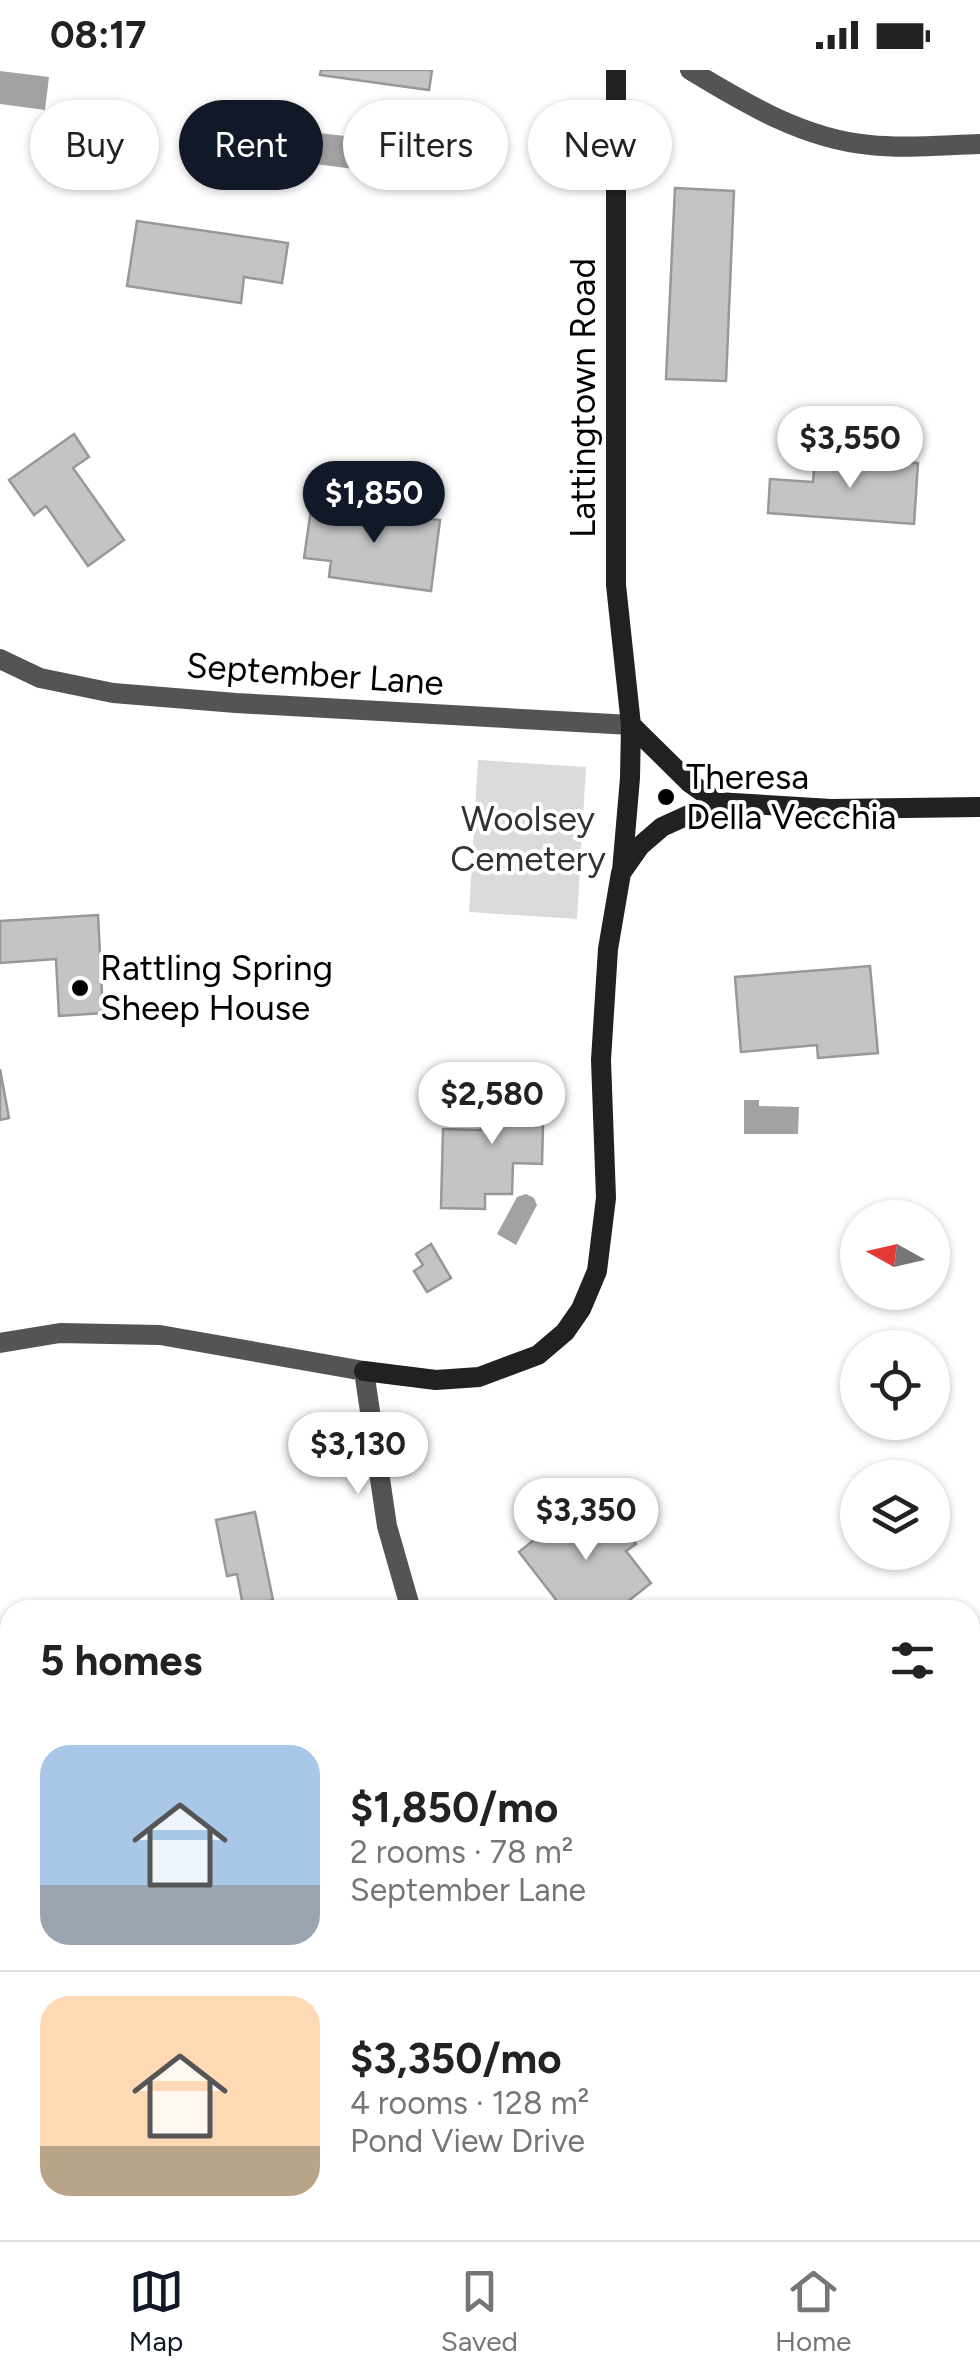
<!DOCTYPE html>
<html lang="en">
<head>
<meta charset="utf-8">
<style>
  :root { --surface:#fff; --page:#f2f2f2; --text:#222; --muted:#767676; --line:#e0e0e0; --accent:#111827 }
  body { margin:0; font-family:Figtree,sans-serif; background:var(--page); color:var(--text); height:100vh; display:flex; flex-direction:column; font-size:38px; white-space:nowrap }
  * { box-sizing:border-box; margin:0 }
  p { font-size:32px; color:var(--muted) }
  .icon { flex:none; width:55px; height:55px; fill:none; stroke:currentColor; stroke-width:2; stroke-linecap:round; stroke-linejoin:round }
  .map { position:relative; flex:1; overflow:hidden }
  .drawer { position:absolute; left:0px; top:1530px; width:980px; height:640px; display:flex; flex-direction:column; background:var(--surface); border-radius:30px 30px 0 0; box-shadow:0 2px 8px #0004 }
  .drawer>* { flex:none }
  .banner { position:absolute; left:30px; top:30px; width:920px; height:90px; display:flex; gap:20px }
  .needle { width:65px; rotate:278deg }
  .tools { position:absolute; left:840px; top:1130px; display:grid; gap:20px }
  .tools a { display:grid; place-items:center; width:110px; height:110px; border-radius:50%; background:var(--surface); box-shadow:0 2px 8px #0004; font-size:50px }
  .price { position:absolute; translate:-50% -85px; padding:0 22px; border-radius:35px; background:#fff; color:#222; font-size:32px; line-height:65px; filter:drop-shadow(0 2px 5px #0008) }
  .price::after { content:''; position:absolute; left:50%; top:60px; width:30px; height:22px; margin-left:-15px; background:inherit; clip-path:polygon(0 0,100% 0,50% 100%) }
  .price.selected { background:var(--accent); color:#fff }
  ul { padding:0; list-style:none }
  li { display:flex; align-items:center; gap:30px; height:250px; padding:0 40px }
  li+li { border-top:2px solid var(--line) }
  li span { display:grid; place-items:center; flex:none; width:280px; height:200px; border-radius:30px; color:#555 }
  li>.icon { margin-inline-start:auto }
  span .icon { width:120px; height:120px; fill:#fffc; stroke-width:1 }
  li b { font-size:42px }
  h2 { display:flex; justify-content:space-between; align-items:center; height:120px; padding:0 40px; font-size:42px }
  .tag { padding:0 35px; border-radius:45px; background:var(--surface); box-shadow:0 2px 8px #0004; font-size:35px; line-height:90px }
  .tag.selected { background:var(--accent); color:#fff }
  .status { display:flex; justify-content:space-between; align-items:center; height:70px; padding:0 50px; background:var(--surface); direction:ltr }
  .status svg { height:28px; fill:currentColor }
  .menu { display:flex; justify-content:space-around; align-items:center; height:140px; border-top:2px solid var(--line); background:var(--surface); font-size:28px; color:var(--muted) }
  .menu a { display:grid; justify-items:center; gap:5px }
  .menu .selected { color:var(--accent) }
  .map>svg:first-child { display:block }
</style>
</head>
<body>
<div class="status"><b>08:17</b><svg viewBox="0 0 49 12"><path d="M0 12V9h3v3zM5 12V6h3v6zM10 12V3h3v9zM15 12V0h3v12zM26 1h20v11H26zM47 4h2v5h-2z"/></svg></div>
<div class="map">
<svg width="980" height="2170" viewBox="0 0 980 2170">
  <rect width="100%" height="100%" fill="#fff"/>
  <g fill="#dbdbdb">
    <polygon points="478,690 586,697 577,849 469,842"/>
    <polygon points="980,1962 980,2170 605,2170 610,2160 970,2160 970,1964"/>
  </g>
  <g fill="#a2a2a2">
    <polygon points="0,1 49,7 45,40 0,34"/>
    <polygon points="319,63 380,70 377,102 315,94"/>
    <polygon points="744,1030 759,1030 759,1036 799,1037 798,1064 744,1064"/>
    <polygon points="526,1124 534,1128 537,1135 516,1175 497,1164 517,1127"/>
    <polygon points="0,1745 10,1747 10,1991 0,2011"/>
    <polygon points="0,2114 10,2116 10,2160 241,2160 260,2170 0,2170"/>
  </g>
  <g fill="#c4c4c4" stroke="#989898" stroke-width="2.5">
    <polygon points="321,0 432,0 429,20 320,5"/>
    <polygon points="675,118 734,121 726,311 666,309"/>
    <polygon points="137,151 288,173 282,213 244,207 241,233 127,216"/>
    <polygon points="74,364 89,387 73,398 124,470 88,496 46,436 34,445 9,410"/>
    <polygon points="815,385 918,393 914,454 768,443 770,409 813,412"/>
    <polygon points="312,433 440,450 431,521 329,507 331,491 304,488"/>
    <polygon points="98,845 103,943 59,946 56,889 0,893 0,851"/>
    <polygon points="870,896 878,983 818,988 817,975 741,982 735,907"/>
    <polygon points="0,999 9,1048 0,1050"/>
    <polygon points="482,1017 544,1018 542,1094 513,1093 512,1124 485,1124 485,1139 441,1138 443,1059 481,1060"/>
    <polygon points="431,1174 451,1208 427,1222 414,1201 423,1195 416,1184"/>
    <polygon points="581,1432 603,1460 617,1450 636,1474 626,1481 651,1513 617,1540 564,1540 519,1482"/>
    <polygon points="255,1442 273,1530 243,1536 237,1504 227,1506 216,1450"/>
  </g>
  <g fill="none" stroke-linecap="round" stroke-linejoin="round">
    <path stroke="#545454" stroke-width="20" d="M690,0C746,34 804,69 870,75C906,79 944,75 980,74"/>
    <g stroke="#545454" stroke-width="20">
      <polyline points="0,589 40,608 113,623 236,633 631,655"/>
      <polyline points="0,1273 60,1263 160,1265 364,1301 387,1456 411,1540"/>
      <polyline points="970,1943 980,1939"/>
      <polyline points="562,2168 575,2160"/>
    </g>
    <g stroke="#212121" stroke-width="20">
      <polyline points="616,0 616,515 631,655 690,713 717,732"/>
      <polyline points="622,801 630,708 631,655"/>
      <polyline points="364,1301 436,1310 479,1307 538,1285 565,1262 581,1239 597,1201 606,1128 601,990 608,879 621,803 640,776 662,757 717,732 831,739 980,737"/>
    </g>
  </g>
  <g fill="#000" stroke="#fff" stroke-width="4">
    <circle cx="666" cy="727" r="10"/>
    <circle cx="80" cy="918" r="10"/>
  </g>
  <g text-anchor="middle" stroke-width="8" stroke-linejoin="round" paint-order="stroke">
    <g font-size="35" fill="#000" stroke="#fff">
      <text transform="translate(583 328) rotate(-90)" y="12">Lattingtown Road</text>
      <text transform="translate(315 604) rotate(4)" y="12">September Lane</text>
    </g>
    <g font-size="35" fill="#000" stroke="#fff" text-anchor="start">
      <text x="686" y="719">Theresa<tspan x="686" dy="40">Della Vecchia</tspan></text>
      <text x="100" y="910">Rattling Spring<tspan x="100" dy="40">Sheep House</tspan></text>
    </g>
    <g font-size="35" fill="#323232" stroke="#fff">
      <text x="528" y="761">Woolsey<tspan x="528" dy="40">Cemetery</tspan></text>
    </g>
  </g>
</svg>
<div class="tools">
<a><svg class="needle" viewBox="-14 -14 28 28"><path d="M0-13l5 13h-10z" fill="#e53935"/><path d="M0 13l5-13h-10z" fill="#767676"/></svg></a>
<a><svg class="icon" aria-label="locate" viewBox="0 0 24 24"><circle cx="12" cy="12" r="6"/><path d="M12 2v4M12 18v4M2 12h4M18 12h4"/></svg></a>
<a><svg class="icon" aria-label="layers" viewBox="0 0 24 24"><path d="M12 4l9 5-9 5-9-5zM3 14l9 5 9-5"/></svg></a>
</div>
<b class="price" style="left:850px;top:421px">$3,550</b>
<b class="price selected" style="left:374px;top:476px">$1,850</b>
<b class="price" style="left:492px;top:1077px">$2,580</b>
<b class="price" style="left:358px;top:1427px">$3,130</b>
<b class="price" style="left:586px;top:1493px">$3,350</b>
<div class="banner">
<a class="tag">Buy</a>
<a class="tag selected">Rent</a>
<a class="tag">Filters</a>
<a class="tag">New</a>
</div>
<section class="drawer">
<h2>5 homes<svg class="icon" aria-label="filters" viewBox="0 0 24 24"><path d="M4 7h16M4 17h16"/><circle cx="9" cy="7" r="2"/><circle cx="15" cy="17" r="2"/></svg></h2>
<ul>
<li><span style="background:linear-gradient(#a9c7e8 70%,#9aa5b1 0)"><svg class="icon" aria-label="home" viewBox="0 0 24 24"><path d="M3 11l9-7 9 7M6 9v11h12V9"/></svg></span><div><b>$1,850/mo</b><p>2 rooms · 78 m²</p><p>September Lane</p></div></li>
<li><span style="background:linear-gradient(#ffd9b3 75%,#b9a48a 0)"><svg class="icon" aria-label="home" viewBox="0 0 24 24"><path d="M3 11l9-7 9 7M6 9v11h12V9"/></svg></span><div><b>$3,350/mo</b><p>4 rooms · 128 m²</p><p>Pond View Drive</p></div></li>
</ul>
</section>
</div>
<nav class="menu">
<a class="selected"><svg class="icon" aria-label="map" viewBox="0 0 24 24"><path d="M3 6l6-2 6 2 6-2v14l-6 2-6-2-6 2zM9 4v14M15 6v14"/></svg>Map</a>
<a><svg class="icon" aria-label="saved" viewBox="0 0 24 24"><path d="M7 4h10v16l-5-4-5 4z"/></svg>Saved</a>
<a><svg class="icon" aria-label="home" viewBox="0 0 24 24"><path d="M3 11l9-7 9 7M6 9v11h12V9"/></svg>Home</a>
</nav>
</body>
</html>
